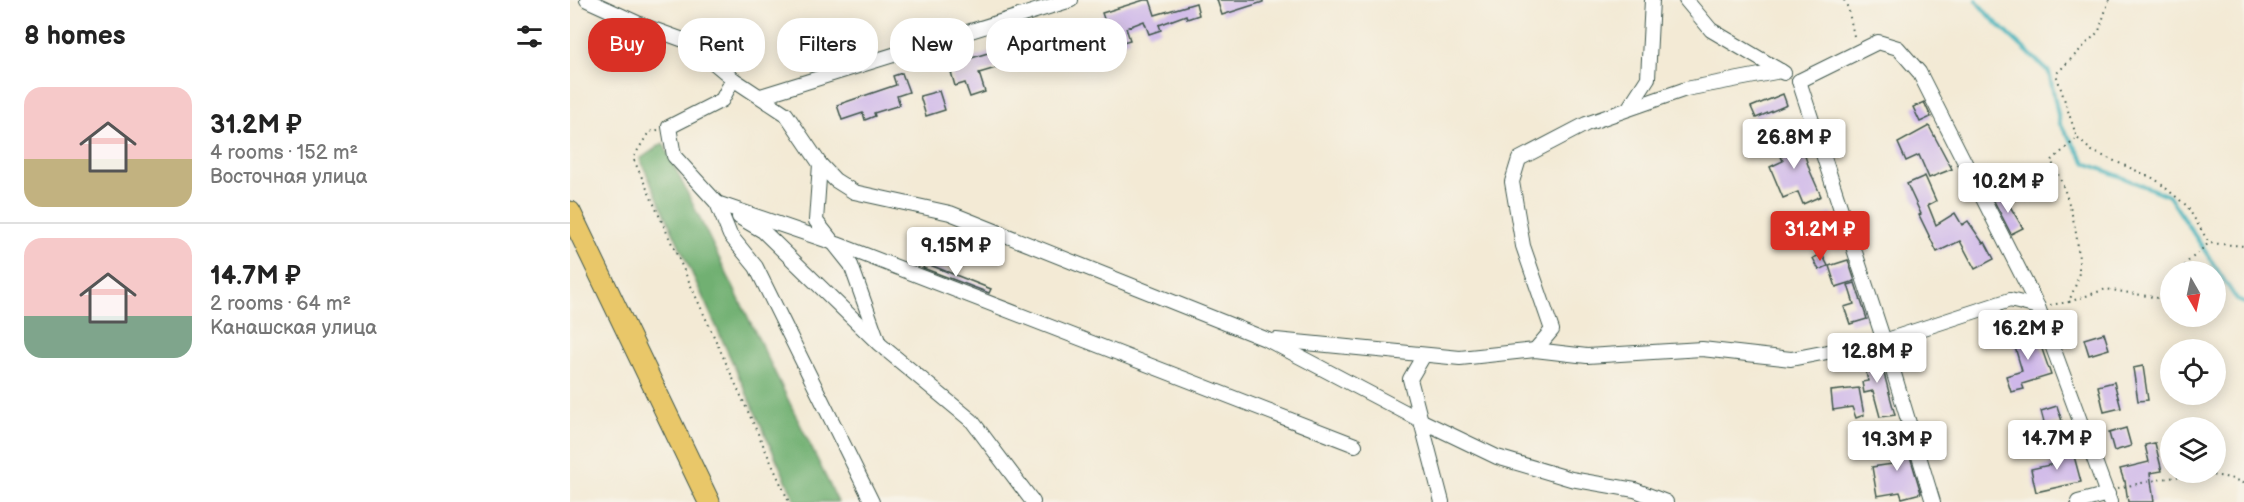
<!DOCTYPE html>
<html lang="en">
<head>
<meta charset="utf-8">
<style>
  :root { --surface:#fff; --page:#f6f6f6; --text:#222; --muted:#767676; --line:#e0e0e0; --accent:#d93025 }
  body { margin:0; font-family:"Balsamiq Sans",sans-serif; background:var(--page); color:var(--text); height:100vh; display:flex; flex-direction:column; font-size:22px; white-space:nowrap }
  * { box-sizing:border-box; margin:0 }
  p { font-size:20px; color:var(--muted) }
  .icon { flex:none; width:33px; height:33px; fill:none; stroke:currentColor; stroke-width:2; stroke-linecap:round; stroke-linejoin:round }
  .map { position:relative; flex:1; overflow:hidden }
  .side { display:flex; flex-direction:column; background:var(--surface); width:570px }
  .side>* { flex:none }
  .banner { position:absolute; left:18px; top:18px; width:570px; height:54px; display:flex; gap:12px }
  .needle { width:39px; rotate:171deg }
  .fabs { position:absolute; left:1590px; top:261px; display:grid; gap:12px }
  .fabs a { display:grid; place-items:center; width:66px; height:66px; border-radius:50%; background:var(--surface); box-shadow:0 3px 15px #0003; font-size:30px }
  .price { position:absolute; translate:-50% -51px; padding:0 14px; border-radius:6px; background:#fff; color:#222; font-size:20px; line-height:39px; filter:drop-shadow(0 2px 3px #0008) }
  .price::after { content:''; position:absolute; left:50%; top:36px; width:18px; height:14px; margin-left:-9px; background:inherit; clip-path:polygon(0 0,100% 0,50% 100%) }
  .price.active { background:var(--accent); color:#fff }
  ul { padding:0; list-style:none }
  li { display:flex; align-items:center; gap:18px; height:150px; padding:0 24px }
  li+li { border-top:2px solid var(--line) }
  li span { display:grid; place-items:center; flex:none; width:168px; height:120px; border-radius:18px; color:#555 }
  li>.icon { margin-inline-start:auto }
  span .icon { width:72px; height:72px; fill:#fffc; stroke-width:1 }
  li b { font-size:26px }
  h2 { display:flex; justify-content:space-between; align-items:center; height:72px; padding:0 24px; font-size:26px }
  .tag { padding:0 21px; border-radius:24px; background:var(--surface); box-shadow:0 3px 15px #0003; font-size:21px; line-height:54px }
  .tag.active { background:var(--accent); color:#fff }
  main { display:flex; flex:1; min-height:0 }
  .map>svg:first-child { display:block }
</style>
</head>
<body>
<main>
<section class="side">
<h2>8 homes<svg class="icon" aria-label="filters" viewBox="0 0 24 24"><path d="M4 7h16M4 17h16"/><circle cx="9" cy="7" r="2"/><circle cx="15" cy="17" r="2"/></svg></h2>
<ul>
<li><span style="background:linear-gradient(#f6c9c9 60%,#c2b280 0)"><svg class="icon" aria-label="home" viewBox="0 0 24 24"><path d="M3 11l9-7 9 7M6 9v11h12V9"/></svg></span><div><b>31.2M ₽</b><p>4 rooms · 152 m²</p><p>Восточная улица</p></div></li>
<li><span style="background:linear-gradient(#f6c9c9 65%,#7fa58c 0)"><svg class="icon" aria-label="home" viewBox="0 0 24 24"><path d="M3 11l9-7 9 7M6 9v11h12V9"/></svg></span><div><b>14.7M ₽</b><p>2 rooms · 64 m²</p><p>Канашская улица</p></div></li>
</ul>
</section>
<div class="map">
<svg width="1674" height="502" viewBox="0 0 1674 502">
  <rect width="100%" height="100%" fill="#f7f3e8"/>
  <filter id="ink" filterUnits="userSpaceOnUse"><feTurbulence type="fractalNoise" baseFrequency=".0167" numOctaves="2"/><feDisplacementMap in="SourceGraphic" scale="12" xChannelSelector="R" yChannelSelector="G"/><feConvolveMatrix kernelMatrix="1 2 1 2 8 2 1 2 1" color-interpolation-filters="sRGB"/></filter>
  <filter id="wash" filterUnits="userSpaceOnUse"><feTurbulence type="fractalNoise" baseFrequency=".008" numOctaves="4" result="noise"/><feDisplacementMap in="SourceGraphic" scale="24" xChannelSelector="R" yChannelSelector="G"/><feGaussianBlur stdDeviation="1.35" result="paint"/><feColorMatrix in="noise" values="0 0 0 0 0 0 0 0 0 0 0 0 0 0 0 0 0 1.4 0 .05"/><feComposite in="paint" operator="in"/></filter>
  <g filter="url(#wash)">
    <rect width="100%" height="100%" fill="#f3ead5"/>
    <polygon fill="#71b072" stroke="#487653" stroke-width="1.5" points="93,143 268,502 226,502 70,159"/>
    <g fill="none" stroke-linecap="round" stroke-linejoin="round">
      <polyline stroke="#44b3bc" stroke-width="4" points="1406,0 1418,15 1479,72 1490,124 1516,163 1599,196 1667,300 1674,303"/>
    </g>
    <g id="blocks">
      <g fill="#cfb8e9">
        <polygon points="574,0 580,0 585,15 626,3 629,15 617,19 616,15 589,25 591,30 579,34 574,21 556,28 560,40 539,46 537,37 540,36 532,13"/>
        <polygon points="647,0 693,0 693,2 652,15"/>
        <polygon points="512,21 518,35 500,42 502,49 488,53 480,30 495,26 496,28"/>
        <polygon points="462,43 467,57 450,63 445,49"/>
        <polygon points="421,52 426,68 409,73 415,92 400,97 395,83 385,86 379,65"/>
        <polygon points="332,73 339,92 327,96 330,105 304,113 305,116 295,120 293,113 272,120 267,105 326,85 323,76"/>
        <polygon points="369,91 375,110 356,116 350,96"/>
        <polygon points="1213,94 1217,105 1186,118 1181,107"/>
        <polygon points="1354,102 1361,117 1350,122 1343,107"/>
        <polygon points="1359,126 1382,169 1359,178 1349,155 1336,161 1328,143"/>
        <polygon points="1216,130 1222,144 1230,141 1240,171 1251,196 1233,204 1228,192 1213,198 1200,167 1213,161 1202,136"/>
        <polygon points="1355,176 1366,201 1358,205 1366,225 1385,213 1392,225 1398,221 1413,243 1415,242 1424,259 1405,269 1390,241 1367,252 1349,215 1351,214 1337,184"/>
        <polygon points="1432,193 1453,228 1441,234 1423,199"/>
        <polygon points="1261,213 1270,235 1250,243 1241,221"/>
        <polygon points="1252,254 1258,266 1249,270 1243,258"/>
        <polygon points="1278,260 1285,281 1266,287 1259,266"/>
        <polygon points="355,263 421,289 419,293 353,268"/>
        <polygon points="1285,283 1297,319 1280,324 1274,307 1284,304 1278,285"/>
        <polygon points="1432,312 1438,342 1426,344 1421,316"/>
        <polygon points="1465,329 1481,375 1452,384 1454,389 1441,392 1436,376 1452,371 1442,337"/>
        <polygon points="1534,333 1539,349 1519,355 1514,339"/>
        <polygon points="1308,351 1325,415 1310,417 1303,391 1294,393 1292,382 1298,381 1292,354"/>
        <polygon points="1573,366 1578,400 1568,401 1563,368"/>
        <polygon points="1544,382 1551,408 1534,412 1528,386"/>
        <polygon points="1289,388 1294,415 1286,418 1282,407 1263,410 1261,391"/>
        <polygon points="1487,406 1492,421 1475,426 1471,411"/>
        <polygon points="1556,428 1561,446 1544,451 1539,433"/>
        <polygon points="1298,435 1302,455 1293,457 1289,437"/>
        <polygon points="1334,436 1351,493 1332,498 1330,492 1307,496 1302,467 1323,464 1317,441"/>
        <polygon points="1585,443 1592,471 1580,473 1584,502 1558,502 1555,481 1554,481 1550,469 1579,462 1575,445"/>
        <polygon points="1501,445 1511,482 1466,492 1461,469 1484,464 1480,451"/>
      </g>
    </g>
  </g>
  <g filter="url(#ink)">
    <use href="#blocks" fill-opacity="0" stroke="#3f574c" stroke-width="1.5"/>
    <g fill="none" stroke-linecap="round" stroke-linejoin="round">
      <g stroke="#3f574c" stroke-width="16">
        <g id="minor">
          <polyline points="17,0 72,25 119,42 163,79 216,114 250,164 265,180 284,192 380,213 698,340 852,421 927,457 1001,479 1065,490 1096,502"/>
          <polyline points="1116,0 1141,30 1214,73"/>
          <polyline points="1229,81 1308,42 1328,48 1349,72 1468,307 1540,502"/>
          <polyline points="1229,81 1314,341 1363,502"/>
          <polyline points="191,96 501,0"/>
          <polyline points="1058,109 1078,78 1082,0"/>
          <polyline points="250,164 246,221 281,265 308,341"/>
          <polyline points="153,207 147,203 104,156 99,127 152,100 163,79"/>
          <polyline points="169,217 193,231 308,343 402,421 463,502"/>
          <polyline points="706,340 890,358 965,350 1017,356 1132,349 1221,359 1314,341 1440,300 1468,307"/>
          <polyline points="965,350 982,330 953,246 942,182 949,159 1016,124 1116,89 1211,71"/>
          <polyline points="854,355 840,379 872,502"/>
          <polyline points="302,502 186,267 160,235 147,203 267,244 785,445"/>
          <polyline points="1508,502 1538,494"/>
        </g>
      </g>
      <g stroke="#3f574c" stroke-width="23">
        <polyline id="highway" points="0,212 139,502"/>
      </g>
      <g stroke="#3f574c" stroke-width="2" stroke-dasharray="1.5 4.5" stroke-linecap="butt">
        <polyline points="1274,0 1278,8 1284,36 1288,37"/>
        <polyline points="1539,0 1529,31 1486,74 1507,138 1522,151 1585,179 1617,206 1639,243"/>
        <polyline points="88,130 79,132 63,158 219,502"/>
        <polyline points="1615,272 1615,264 1639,243 1674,246"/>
        <polyline points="1499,302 1536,289 1594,299 1600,293"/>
        <path d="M1480,305L1499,302C1502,292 1509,281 1509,270C1510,237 1498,189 1481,161L1507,138"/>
        <path d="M1548,488C1583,481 1642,465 1674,484"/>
      </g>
      <use href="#minor" stroke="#fff" stroke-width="14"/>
      <use href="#highway" stroke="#e9c769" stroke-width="21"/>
    </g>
  </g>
</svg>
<div class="fabs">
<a><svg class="needle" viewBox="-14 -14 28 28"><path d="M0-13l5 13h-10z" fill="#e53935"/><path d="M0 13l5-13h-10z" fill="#767676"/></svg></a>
<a><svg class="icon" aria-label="locate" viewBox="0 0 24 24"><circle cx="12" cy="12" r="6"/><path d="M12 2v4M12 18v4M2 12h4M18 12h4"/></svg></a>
<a><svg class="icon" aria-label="layers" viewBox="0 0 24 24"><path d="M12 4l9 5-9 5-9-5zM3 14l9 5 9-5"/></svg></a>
</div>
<b class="price" style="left:1224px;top:170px">26.8M ₽</b>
<b class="price" style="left:1438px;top:214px">10.2M ₽</b>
<b class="price active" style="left:1250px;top:262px">31.2M ₽</b>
<b class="price" style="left:386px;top:278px">9.15M ₽</b>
<b class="price" style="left:1458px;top:361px">16.2M ₽</b>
<b class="price" style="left:1307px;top:384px">12.8M ₽</b>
<b class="price" style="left:1487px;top:471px">14.7M ₽</b>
<b class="price" style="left:1327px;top:472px">19.3M ₽</b>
<div class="banner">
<a class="tag active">Buy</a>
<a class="tag">Rent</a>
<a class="tag">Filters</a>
<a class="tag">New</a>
<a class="tag">Apartment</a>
</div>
</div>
</main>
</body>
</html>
